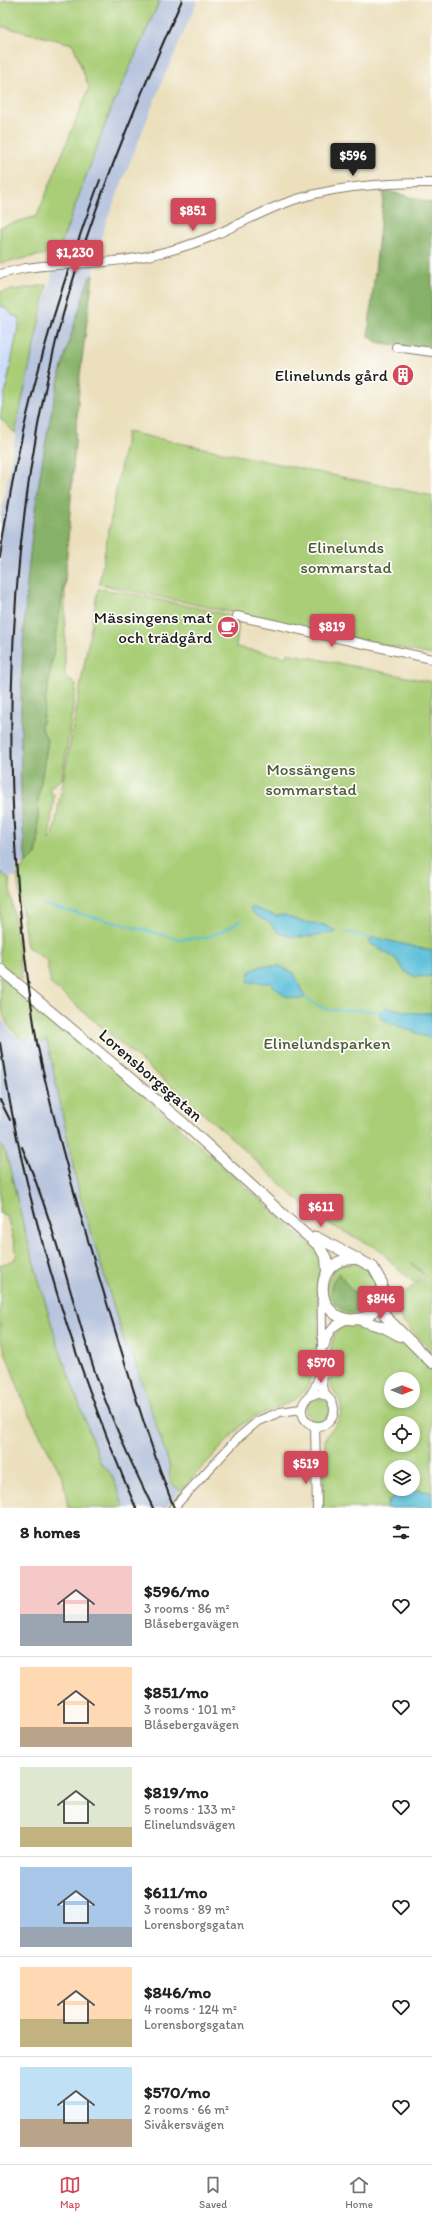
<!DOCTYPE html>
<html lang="en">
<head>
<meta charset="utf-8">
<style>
  :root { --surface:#fff; --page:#f6f6f6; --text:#222; --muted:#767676; --line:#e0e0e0; --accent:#d1495b }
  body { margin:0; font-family:Itim,sans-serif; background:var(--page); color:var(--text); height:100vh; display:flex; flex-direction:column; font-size:15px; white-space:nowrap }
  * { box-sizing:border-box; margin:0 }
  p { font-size:13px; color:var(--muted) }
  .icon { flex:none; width:22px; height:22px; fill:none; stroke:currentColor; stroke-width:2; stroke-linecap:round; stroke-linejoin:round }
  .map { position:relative; height:1508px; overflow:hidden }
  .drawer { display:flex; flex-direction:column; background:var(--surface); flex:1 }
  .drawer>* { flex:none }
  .needle { width:26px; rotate:90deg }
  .tools { position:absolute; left:384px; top:1372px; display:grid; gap:8px }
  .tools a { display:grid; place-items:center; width:36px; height:36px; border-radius:50%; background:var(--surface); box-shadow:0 2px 6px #0003; font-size:20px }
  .price { position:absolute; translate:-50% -34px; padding:0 9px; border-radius:4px; background:var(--accent); color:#fff; font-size:13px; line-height:26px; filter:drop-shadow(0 1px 2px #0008) }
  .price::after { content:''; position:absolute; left:50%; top:24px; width:12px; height:9px; margin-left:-6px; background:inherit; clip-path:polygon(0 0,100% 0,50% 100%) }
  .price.selected { background:#222; color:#fff }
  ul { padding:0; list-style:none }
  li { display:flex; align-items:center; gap:12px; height:100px; padding:0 20px }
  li+li { border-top:1px solid var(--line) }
  li span { display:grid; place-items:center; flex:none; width:112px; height:80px; border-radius:0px; color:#555 }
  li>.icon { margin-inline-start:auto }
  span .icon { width:48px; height:48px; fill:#fffc; stroke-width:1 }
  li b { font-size:17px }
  h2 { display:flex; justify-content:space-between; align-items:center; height:48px; padding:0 20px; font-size:17px }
  .tabs { display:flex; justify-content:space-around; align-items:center; height:56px; border-top:1px solid var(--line); background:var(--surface); font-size:11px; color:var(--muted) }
  .tabs a { display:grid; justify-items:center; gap:2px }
  .tabs .selected { color:var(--accent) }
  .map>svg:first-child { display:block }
</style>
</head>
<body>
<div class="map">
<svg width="432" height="1508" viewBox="0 0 432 1508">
  <rect width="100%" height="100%" fill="#fdfcf7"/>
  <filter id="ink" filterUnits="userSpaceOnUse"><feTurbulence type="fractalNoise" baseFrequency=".025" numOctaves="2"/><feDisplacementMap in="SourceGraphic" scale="8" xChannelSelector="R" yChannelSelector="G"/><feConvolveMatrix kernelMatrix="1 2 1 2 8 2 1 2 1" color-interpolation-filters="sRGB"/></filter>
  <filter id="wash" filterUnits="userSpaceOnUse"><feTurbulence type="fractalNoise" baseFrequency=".012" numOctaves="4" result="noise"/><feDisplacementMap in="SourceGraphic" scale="16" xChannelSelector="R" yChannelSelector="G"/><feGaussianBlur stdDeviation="0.9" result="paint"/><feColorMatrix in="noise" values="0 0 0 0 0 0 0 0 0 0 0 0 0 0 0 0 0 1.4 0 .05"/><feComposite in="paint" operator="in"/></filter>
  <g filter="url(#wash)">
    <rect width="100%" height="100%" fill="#ebdfbc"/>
    <polygon fill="#ccdbf9" points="0,301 35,302 8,423 0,422"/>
    <g fill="#b8c5de">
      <polygon points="160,0 198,0 162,82 107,220 98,247 93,275 89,279 79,312 61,373 52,409 36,502 29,555 21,670 20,747 26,863 17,867 17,876 9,879 0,872 0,521 27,372 58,251 111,109"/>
      <polygon points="0,1016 13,1035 47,1040 79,1193 126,1347 131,1350 170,1467 168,1479 172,1485 181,1490 165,1508 124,1508 112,1478 106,1467 101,1464 57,1343 25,1232 6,1153 0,1144"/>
    </g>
    <g fill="#a9ce77" stroke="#62754a" fill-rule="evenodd">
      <polygon points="5,0 160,0 111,109 58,252 0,263 0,227 37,216 89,88 73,44 0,26 0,4"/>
      <polygon points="47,285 15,433 0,418 20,318 12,315 3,306 0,307 0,292"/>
      <polygon points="127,432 432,496 432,655 99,584"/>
      <polygon points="65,580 65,676 76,685 62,779 50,787 50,792 54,795 49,840 53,837 98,589 127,593 225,614 239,621 236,647 286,657 287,653 432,682 432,1351 405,1324 392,1303 426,1276 411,1262 423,1275 415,1283 399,1270 379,1249 327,1223 298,1200 226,1133 51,984 48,971 48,961 27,947 17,876 26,863 36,855 38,842 38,798 48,741 41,728"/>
      <polygon points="0,872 9,879 22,980 0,964"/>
      <path d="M0,976L122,1076L322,1255C322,1270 318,1275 317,1288C317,1296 319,1305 319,1313C319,1330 314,1382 303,1393C291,1406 259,1412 243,1424L181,1490C169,1484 168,1480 170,1467L131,1350L126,1347L79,1193L47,1040L41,1043L32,1036L26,1042C0,1024 0,1009 0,976Z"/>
      <path d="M0,1144L6,1153L25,1232L57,1343L101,1464C114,1471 119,1495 124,1508H68L63,1478L25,1406L0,1338V1265L14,1260L17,1254L7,1216L0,1213Z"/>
      <path d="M355,1263C412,1281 351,1345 329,1301C323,1289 329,1271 340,1265C344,1263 351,1264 355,1263ZM339,1273L351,1290L335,1304L332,1289Z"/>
      <path d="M352,1324C391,1331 405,1342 432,1370V1493L420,1490L388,1501L386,1508H323L325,1441C328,1430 340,1423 341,1412C343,1401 335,1395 331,1387C328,1378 330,1338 336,1332C340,1326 346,1325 352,1324ZM391,1379H413V1401H391ZM391,1423H413V1445H391ZM391,1467H413V1489H391Z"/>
      <circle cx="318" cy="1410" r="12"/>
    </g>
    <g fill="#86b168" stroke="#516642">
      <polygon points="384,190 432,203 432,351 376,342 368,335"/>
      <path d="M93,275L80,375L65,580L41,728L48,741L38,798V842L36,855L26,863C20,812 20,758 21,706C23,595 34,482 60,374C68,342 79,310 89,278Z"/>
      <path d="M339,1273L351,1290L371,1300C352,1332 315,1297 339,1273Z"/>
    </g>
    <g fill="#5bbfd9" stroke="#3c6e7a">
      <path d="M252,907L276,916L285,915L299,921L324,925L336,931L335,933C318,934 297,941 282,934C276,932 273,925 268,922C261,918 255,916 250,909Z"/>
      <polygon points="373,937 432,951 432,976 416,977 405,972 396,959 371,944 370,941"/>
      <polygon points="261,966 280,966 294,973 305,998 299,999 285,996 270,983 248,982 250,971"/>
      <polygon points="386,1007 415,1013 432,1013 432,1039 383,1020 380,1017 381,1011"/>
      <path d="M420,1490L432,1493V1508H386C391,1493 406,1492 420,1490Z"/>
    </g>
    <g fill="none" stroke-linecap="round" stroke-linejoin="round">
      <g stroke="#5bbfd9" stroke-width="2">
        <polyline points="43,904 179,939 205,938 221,932 242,920"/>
        <polyline points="347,932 370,938"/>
        <polyline points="305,998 321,1007 329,1010 381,1011"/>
      </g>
    </g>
  </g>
  <g filter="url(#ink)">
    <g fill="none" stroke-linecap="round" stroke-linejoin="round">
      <g stroke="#847e6c" stroke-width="10">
        <g id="minor">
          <path d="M105,262C141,259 175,251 208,238C232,228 255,215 280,205C328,186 381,183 432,183"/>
          <polyline points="0,274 26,268 43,266"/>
          <polyline points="396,347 432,352"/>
          <polyline points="237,616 432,659"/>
          <path d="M325,1345C327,1331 335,1324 348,1319"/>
          <polyline points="323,1373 322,1387 326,1395"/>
          <circle cx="318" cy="1410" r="16"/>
          <path d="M310,1395C328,1374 320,1323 322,1296"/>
          <polyline points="315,1426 317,1508"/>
          <polyline points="173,1508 239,1437 258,1421 280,1412 301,1409"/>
        </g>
      </g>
      <g stroke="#847e6c" stroke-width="12">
        <g id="major">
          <polyline points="0,969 180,1120 288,1219 319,1246 326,1258 327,1272"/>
          <polyline points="316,1237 373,1267 382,1283 382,1303 385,1316 432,1363"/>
          <path d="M355,1259C311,1256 312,1325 358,1319C370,1317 378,1309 381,1298"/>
          <polyline points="357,1319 385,1328 400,1336"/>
        </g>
      </g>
      <use href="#minor" stroke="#fff" stroke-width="8"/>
      <use href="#major" stroke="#fff" stroke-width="10"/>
      <g stroke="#1c1c1c" stroke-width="2">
        <path d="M0,557C18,427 54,302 100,180"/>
        <path d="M0,1043C24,1204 72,1359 136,1508"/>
        <polyline points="0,1100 10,1120"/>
        <path d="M22,1147C53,1219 70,1295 94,1369C110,1417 131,1463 153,1508"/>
        <path d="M174,1508C148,1440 127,1370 106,1300C80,1215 55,1130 37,1043C0,810 0,567 57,337C87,220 133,110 182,0"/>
      </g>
      <g stroke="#847e6c" stroke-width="10" stroke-linecap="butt">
        <polyline id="minor-bridge" points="43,266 105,262"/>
      </g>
      <use href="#minor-bridge" stroke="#fff" stroke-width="8"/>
    </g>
  </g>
  <defs>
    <g id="building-disc" transform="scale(1.15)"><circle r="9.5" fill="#d1495b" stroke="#fdfcf7"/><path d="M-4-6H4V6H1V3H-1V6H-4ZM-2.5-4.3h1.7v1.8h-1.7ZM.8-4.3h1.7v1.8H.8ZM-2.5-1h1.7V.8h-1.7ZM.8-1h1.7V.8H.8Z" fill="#fff"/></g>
    <g id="cafe-disc" transform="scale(1.15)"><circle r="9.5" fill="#d1495b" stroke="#fdfcf7"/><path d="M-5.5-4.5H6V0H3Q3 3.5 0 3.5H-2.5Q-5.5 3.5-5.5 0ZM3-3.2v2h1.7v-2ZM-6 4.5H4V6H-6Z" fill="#fff"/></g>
  </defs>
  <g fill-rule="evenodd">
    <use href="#building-disc" x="403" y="375"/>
    <use href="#cafe-disc" x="228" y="627"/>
  </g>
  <g text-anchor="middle" stroke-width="3.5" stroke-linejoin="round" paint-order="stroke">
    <g font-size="17" fill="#1c1c1c" stroke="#fdfcf7" text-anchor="end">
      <text x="388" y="381">Elinelunds gård</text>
      <text x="212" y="623">Mässingens mat<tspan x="212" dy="20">och trädgård</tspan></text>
    </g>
    <g font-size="17" fill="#4d5a3c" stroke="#fdfcf7">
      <text x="346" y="553">Elinelunds<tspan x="346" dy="20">sommarstad</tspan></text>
      <text x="311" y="775">Mossängens<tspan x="311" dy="20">sommarstad</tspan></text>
      <text x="327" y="1049">Elinelundsparken</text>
    </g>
    <g font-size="17" fill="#1c1c1c" stroke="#fdfcf7">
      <text transform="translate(151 1075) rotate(41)" y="6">Lorensborgsgatan</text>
    </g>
  </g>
</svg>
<div class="tools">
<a><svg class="needle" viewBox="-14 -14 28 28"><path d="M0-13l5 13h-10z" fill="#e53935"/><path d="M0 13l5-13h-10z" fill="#767676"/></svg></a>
<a><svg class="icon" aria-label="locate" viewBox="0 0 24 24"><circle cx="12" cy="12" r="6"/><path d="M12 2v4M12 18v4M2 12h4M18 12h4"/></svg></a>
<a><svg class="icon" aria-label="layers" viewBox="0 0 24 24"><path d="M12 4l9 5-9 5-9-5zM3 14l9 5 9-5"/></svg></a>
</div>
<b class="price selected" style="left:353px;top:177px">$596</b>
<b class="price" style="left:193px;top:232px">$851</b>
<b class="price" style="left:75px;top:274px">$1,230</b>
<b class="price" style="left:332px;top:648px">$819</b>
<b class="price" style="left:321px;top:1228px">$611</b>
<b class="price" style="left:381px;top:1320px">$846</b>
<b class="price" style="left:321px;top:1384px">$570</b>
<b class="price" style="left:306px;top:1485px">$519</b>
</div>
<section class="drawer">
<h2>8 homes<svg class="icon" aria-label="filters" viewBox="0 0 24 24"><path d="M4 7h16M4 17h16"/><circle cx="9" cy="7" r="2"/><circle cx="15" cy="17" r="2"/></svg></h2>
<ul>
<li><span style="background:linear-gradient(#f6c9c9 60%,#9aa5b1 0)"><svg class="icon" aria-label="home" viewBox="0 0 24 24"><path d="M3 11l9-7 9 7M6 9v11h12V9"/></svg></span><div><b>$596/mo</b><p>3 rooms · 86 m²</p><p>Blåsebergavägen</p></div><svg class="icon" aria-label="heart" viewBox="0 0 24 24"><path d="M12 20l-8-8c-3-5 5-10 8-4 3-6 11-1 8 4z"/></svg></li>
<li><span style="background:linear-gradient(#ffd9b3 75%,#b9a48a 0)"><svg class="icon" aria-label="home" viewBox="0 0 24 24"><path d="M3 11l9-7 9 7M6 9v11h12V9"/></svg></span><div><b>$851/mo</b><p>3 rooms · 101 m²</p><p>Blåsebergavägen</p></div><svg class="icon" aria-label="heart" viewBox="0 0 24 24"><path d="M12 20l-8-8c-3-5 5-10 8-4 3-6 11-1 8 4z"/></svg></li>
<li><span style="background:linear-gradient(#dfe7d0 75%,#c2b280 0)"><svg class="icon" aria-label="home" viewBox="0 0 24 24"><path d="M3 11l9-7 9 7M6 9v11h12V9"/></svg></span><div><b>$819/mo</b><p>5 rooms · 133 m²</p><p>Elinelundsvägen</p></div><svg class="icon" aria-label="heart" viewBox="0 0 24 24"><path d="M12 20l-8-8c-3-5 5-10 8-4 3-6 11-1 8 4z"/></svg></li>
<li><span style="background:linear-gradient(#a9c7e8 75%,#9aa5b1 0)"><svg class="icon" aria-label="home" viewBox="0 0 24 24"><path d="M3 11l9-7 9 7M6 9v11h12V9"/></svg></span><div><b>$611/mo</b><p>3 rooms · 89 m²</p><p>Lorensborgsgatan</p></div><svg class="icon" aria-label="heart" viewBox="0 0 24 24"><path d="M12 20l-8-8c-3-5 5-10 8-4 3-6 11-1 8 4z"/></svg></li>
<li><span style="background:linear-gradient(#ffd9b3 65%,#c2b280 0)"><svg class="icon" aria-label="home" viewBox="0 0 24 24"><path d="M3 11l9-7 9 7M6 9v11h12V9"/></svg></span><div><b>$846/mo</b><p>4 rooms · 124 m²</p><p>Lorensborgsgatan</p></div><svg class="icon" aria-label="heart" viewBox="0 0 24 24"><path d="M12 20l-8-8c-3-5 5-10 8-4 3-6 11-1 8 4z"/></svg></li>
<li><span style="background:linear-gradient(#bfe0f5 65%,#b9a48a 0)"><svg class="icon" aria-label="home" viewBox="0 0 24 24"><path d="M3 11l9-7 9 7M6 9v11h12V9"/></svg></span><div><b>$570/mo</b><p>2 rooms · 66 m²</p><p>Sivåkersvägen</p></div><svg class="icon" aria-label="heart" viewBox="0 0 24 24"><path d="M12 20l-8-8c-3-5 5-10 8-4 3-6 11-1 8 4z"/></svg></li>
</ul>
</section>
<nav class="tabs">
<a class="selected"><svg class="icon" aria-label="map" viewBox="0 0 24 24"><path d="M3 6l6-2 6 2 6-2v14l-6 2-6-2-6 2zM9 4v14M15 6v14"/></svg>Map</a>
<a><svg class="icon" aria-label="saved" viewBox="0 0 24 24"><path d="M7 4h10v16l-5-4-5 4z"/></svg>Saved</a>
<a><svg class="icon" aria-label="home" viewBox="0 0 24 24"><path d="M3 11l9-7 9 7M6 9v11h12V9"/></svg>Home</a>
</nav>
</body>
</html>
